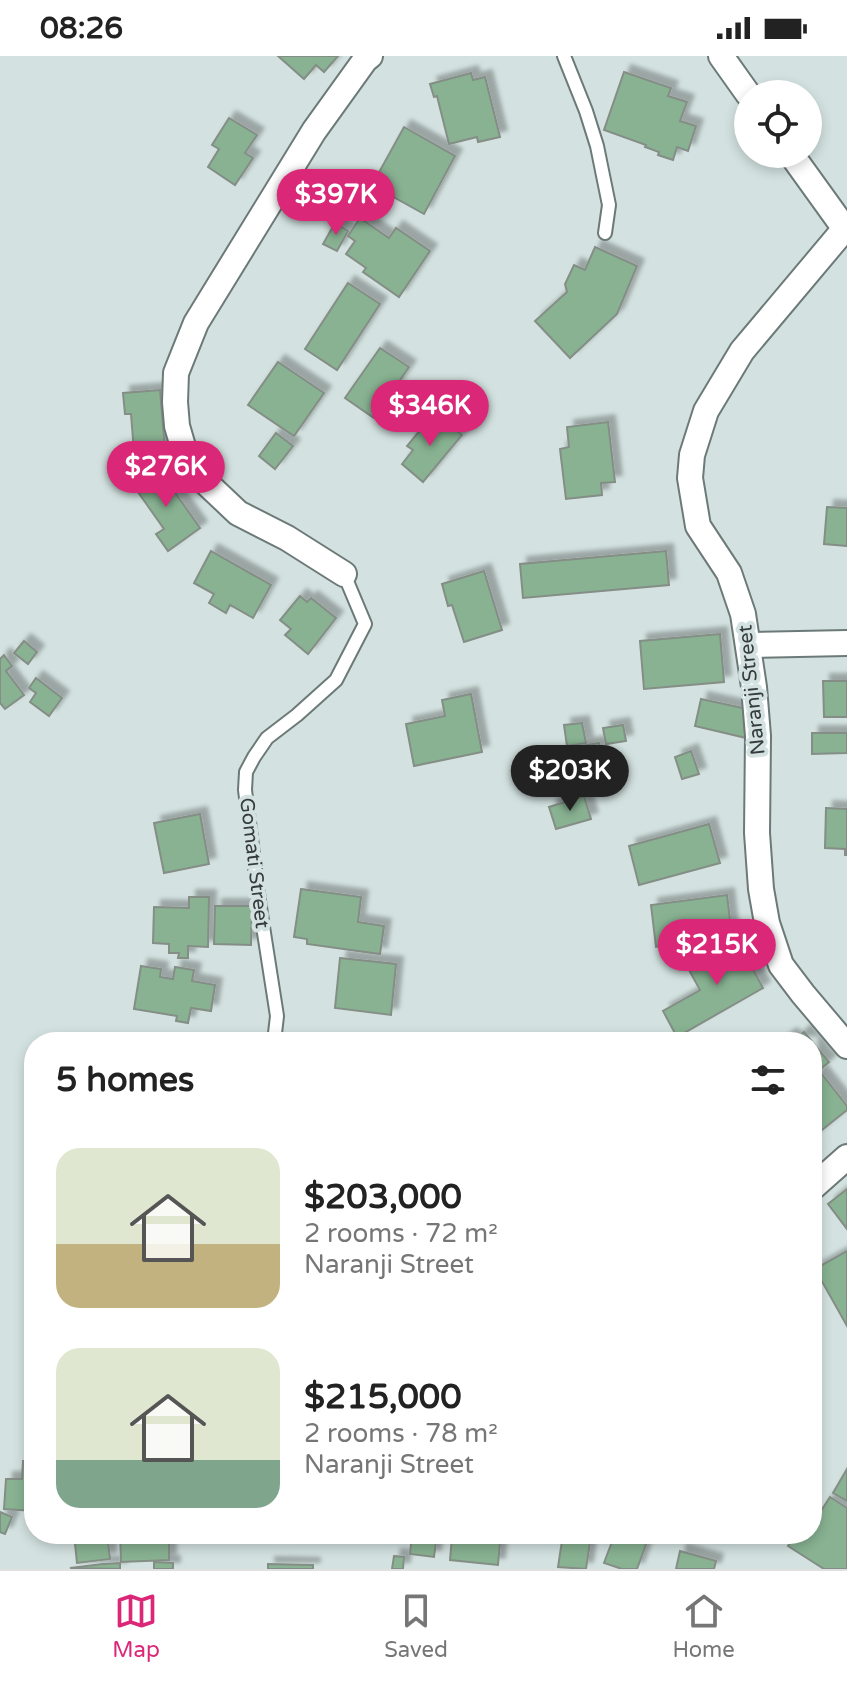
<!DOCTYPE html>
<html lang="en">
<head>
<meta charset="utf-8">
<style>
  :root { --surface:#fff; --page:#f2f2f2; --text:#222; --muted:#767676; --line:#e0e0e0; --accent:#db2777 }
  body { margin:0; font-family:"Varela Round",sans-serif; background:var(--page); color:var(--text); height:100vh; display:flex; flex-direction:column; font-size:30px; white-space:nowrap }
  * { box-sizing:border-box; margin:0 }
  p { font-size:26px; color:var(--muted) }
  .icon { flex:none; width:44px; height:44px; fill:none; stroke:currentColor; stroke-width:2; stroke-linecap:round; stroke-linejoin:round }
  .map { position:relative; flex:1; overflow:hidden }
  .details { position:absolute; left:24px; top:976px; width:798px; height:512px; display:flex; flex-direction:column; background:var(--surface); border-radius:32px; box-shadow:0 4px 12px #0003 }
  .details>* { flex:none }
  .fabs { position:absolute; left:734px; top:24px; display:grid; gap:16px }
  .fabs a { display:grid; place-items:center; width:88px; height:88px; border-radius:50%; background:var(--surface); box-shadow:0 4px 12px #0003; font-size:40px }
  .price { position:absolute; translate:-50% -68px; padding:0 18px; border-radius:28px; background:var(--accent); color:#fff; font-size:26px; line-height:52px; filter:drop-shadow(0 2px 4px #0008) }
  .price::after { content:''; position:absolute; left:50%; top:48px; width:24px; height:18px; margin-left:-12px; background:inherit; clip-path:polygon(0 0,100% 0,50% 100%) }
  .price.current { background:#222; color:#fff }
  ul { padding:0; list-style:none }
  li { display:flex; align-items:center; gap:24px; height:200px; padding:0 32px }
  li span { display:grid; place-items:center; flex:none; width:224px; height:160px; border-radius:24px; color:#555 }
  li>.icon { margin-inline-start:auto }
  span .icon { width:96px; height:96px; fill:#fffc; stroke-width:1 }
  li b { font-size:34px }
  h2 { display:flex; justify-content:space-between; align-items:center; height:96px; padding:0 32px; font-size:34px }
  .status { display:flex; justify-content:space-between; align-items:center; height:56px; padding:0 40px; background:var(--surface); direction:ltr }
  .status svg { height:22px; fill:currentColor }
  .menu { display:flex; justify-content:space-around; align-items:center; height:112px; border-top:2px solid var(--line); background:var(--surface); font-size:22px; color:var(--muted) }
  .menu a { display:grid; justify-items:center; gap:4px }
  .menu .current { color:var(--accent) }
  .map>svg:first-child { display:block }
</style>
</head>
<body>
<div class="status"><b>08:26</b><svg viewBox="0 0 49 12"><path d="M0 12V9h3v3zM5 12V6h3v6zM10 12V3h3v9zM15 12V0h3v12zM26 1h20v11H26zM47 4h2v5h-2z"/></svg></div>
<div class="map">
<svg width="847" height="1513" viewBox="0 0 847 1513">
  <defs>
    <filter id="shadow"><feDropShadow dx="7" dy="-7" stdDeviation="2" flood-color="#0004"/></filter>
  </defs>
  <rect width="100%" height="100%" fill="#d3e2e0"/>
  <g fill="#88b292" stroke="#848e86" stroke-width="2" filter="url(#shadow)">
    <polygon points="278,0 338,0 324,16 316,9 304,23"/>
    <polygon points="624,16 671,32 668,40 687,46 680,65 696,70 688,95 677,91 673,104 658,99 659,96 645,91 646,89 604,74"/>
    <polygon points="471,17 473,24 485,21 500,81 478,86 477,81 449,88 437,40 434,41 430,28"/>
    <polygon points="229,62 257,79 245,97 253,102 235,129 208,111 219,93 212,89"/>
    <polygon points="404,71 455,100 424,158 372,129"/>
    <polygon points="360,162 389,182 396,172 430,195 399,241 363,216 366,212 346,198 355,185 348,180"/>
    <polygon points="335,167 348,175 337,195 323,188"/>
    <polygon points="595,191 637,210 617,258 570,302 535,265 567,236 565,228 574,209 585,214"/>
    <polygon points="348,227 380,248 337,314 305,293"/>
    <polygon points="380,292 409,311 374,362 345,342"/>
    <polygon points="278,306 324,337 294,380 248,349"/>
    <polygon points="160,334 165,393 134,396 131,358 125,358 123,337"/>
    <polygon points="440,361 462,379 423,426 402,408 413,394 407,390 427,366 432,370"/>
    <polygon points="608,366 615,426 601,427 602,439 566,443 560,393 569,391 567,371"/>
    <polygon points="276,377 293,390 275,413 259,400"/>
    <polygon points="157,411 200,472 168,495 156,478 164,473 133,429"/>
    <polygon points="827,451 847,452 847,490 824,488"/>
    <polygon points="211,495 271,529 253,562 230,549 226,557 209,547 214,538 194,527"/>
    <polygon points="666,495 669,529 523,542 520,508"/>
    <polygon points="484,515 502,574 464,586 452,549 448,550 442,528"/>
    <polygon points="300,540 307,546 311,542 336,562 308,598 285,579 291,573 280,564"/>
    <polygon points="720,578 724,626 644,633 640,585"/>
    <polygon points="24,585 37,596 28,608 14,597"/>
    <polygon points="4,599 12,610 6,615 24,639 5,653 0,647 0,603"/>
    <polygon points="36,622 62,642 49,660 30,646 36,637 29,632"/>
    <polygon points="823,625 847,625 847,661 824,661"/>
    <polygon points="471,638 482,696 414,710 406,668 445,660 442,644"/>
    <polygon points="701,643 752,654 746,682 695,670"/>
    <polygon points="582,667 586,687 567,690 564,669"/>
    <polygon points="623,669 626,685 606,688 603,672"/>
    <polygon points="812,677 847,677 847,697 812,698"/>
    <polygon points="599,687 601,695 572,701 570,692"/>
    <polygon points="691,695 699,718 682,723 675,701"/>
    <polygon points="584,740 591,763 556,773 549,751"/>
    <polygon points="826,752 847,753 847,799 845,799 845,793 825,792"/>
    <polygon points="200,758 209,808 164,817 154,767"/>
    <polygon points="709,768 720,807 639,829 629,790"/>
    <polygon points="301,833 361,841 358,866 384,870 380,898 307,888 307,883 294,881"/>
    <polygon points="727,839 732,881 656,891 651,849"/>
    <polygon points="189,841 209,841 208,891 188,890 188,902 178,902 179,897 169,897 169,888 153,887 154,851 189,852"/>
    <polygon points="215,850 252,850 251,889 214,888"/>
    <polygon points="746,881 760,905 751,910 763,932 677,981 663,955 700,934 689,914"/>
    <polygon points="340,902 396,908 391,959 335,952"/>
    <polygon points="141,910 161,913 160,921 173,923 175,911 194,914 192,925 215,929 211,955 191,952 188,967 176,965 177,960 134,953"/>
    <polygon points="804,976 829,1006 812,1020 812,986 781,986 790,979 795,984"/>
    <polygon points="821,1017 847,1050 847,1054 812,1082 812,1024"/>
    <polygon points="847,1133 847,1173 828,1148"/>
    <polygon points="847,1195 847,1270 815,1213"/>
    <polygon points="23,1405 34,1406 34,1455 4,1453 6,1423 22,1423"/>
    <polygon points="847,1413 847,1445 833,1437"/>
    <polygon points="830,1441 847,1452 847,1513 824,1513 788,1490 796,1478 812,1478 812,1469"/>
    <polygon points="0,1456 12,1461 5,1478 0,1476"/>
    <polygon points="74,1478 107,1478 110,1503 77,1507"/>
    <polygon points="120,1478 169,1478 169,1504 121,1506"/>
    <polygon points="412,1478 437,1478 434,1501 410,1498"/>
    <polygon points="563,1478 591,1479 586,1513 558,1511"/>
    <polygon points="615,1478 644,1478 649,1480 637,1513 622,1513 604,1507"/>
    <polygon points="452,1481 500,1486 498,1509 450,1504"/>
    <polygon points="680,1495 716,1505 714,1513 676,1513"/>
    <polygon points="394,1500 404,1501 403,1513 404,1513 392,1513"/>
    <polygon points="154,1506 173,1507 173,1513 154,1513"/>
    <polygon points="120,1507 120,1513 70,1512 103,1508"/>
    <polygon points="268,1508 313,1509 313,1513 268,1513"/>
  </g>
  <g fill="none" stroke-linecap="round" stroke-linejoin="round">
    <g stroke="#6c7a77" stroke-width="16">
      <g id="lane">
        <polyline points="564,0 586,55 597,90 609,149 605,177"/>
        <polyline points="274,986 277,960 259,845 245,734 246,716 254,701 267,682 297,659 336,624 365,568 344,518"/>
      </g>
    </g>
    <g stroke="#6c7a77" stroke-width="28">
      <g id="street">
        <polyline points="721,0 748,38"/>
        <polyline points="791,98 845,173"/>
        <polyline points="847,170 742,295 706,355 692,399 690,422 698,470 729,517 743,558 754,631 758,680 757,777 761,833 767,867 781,909 803,938 847,990"/>
        <polyline points="344,518 287,482 238,457 201,422 192,410 184,394 177,370 175,346 176,317 196,267 314,75 365,4 370,0"/>
        <polyline points="748,589 847,587"/>
        <polyline points="812,1132 847,1101"/>
      </g>
    </g>
    <use href="#lane" stroke="#fff" stroke-width="12"/>
    <use href="#street" stroke="#fff" stroke-width="24"/>
  </g>
  <g text-anchor="middle" stroke-width="8" stroke-linejoin="round" paint-order="stroke">
    <g font-size="20" fill="#363c3b" stroke="#d3e2e0">
      <text transform="translate(751 634) rotate(-96)" y="7">Naranji Street</text>
      <text transform="translate(255 807) rotate(83)" y="7">Gomati Street</text>
    </g>
  </g>
</svg>
<div class="fabs">
<a><svg class="icon" aria-label="locate" viewBox="0 0 24 24"><circle cx="12" cy="12" r="6"/><path d="M12 2v4M12 18v4M2 12h4M18 12h4"/></svg></a>
</div>
<b class="price" style="left:336px;top:181px">$397K</b>
<b class="price" style="left:430px;top:392px">$346K</b>
<b class="price" style="left:166px;top:453px">$276K</b>
<b class="price current" style="left:570px;top:757px">$203K</b>
<b class="price" style="left:717px;top:931px">$215K</b>
<section class="details">
<h2>5 homes<svg class="icon" aria-label="filters" viewBox="0 0 24 24"><path d="M4 7h16M4 17h16"/><circle cx="9" cy="7" r="2"/><circle cx="15" cy="17" r="2"/></svg></h2>
<ul>
<li><span style="background:linear-gradient(#dfe7d0 60%,#c2b280 0)"><svg class="icon" aria-label="home" viewBox="0 0 24 24"><path d="M3 11l9-7 9 7M6 9v11h12V9"/></svg></span><div><b>$203,000</b><p>2 rooms · 72 m²</p><p>Naranji Street</p></div></li>
<li><span style="background:linear-gradient(#dfe7d0 70%,#7fa58c 0)"><svg class="icon" aria-label="home" viewBox="0 0 24 24"><path d="M3 11l9-7 9 7M6 9v11h12V9"/></svg></span><div><b>$215,000</b><p>2 rooms · 78 m²</p><p>Naranji Street</p></div></li>
</ul>
</section>
</div>
<nav class="menu">
<a class="current"><svg class="icon" aria-label="map" viewBox="0 0 24 24"><path d="M3 6l6-2 6 2 6-2v14l-6 2-6-2-6 2zM9 4v14M15 6v14"/></svg>Map</a>
<a><svg class="icon" aria-label="saved" viewBox="0 0 24 24"><path d="M7 4h10v16l-5-4-5 4z"/></svg>Saved</a>
<a><svg class="icon" aria-label="home" viewBox="0 0 24 24"><path d="M3 11l9-7 9 7M6 9v11h12V9"/></svg>Home</a>
</nav>
</body>
</html>
